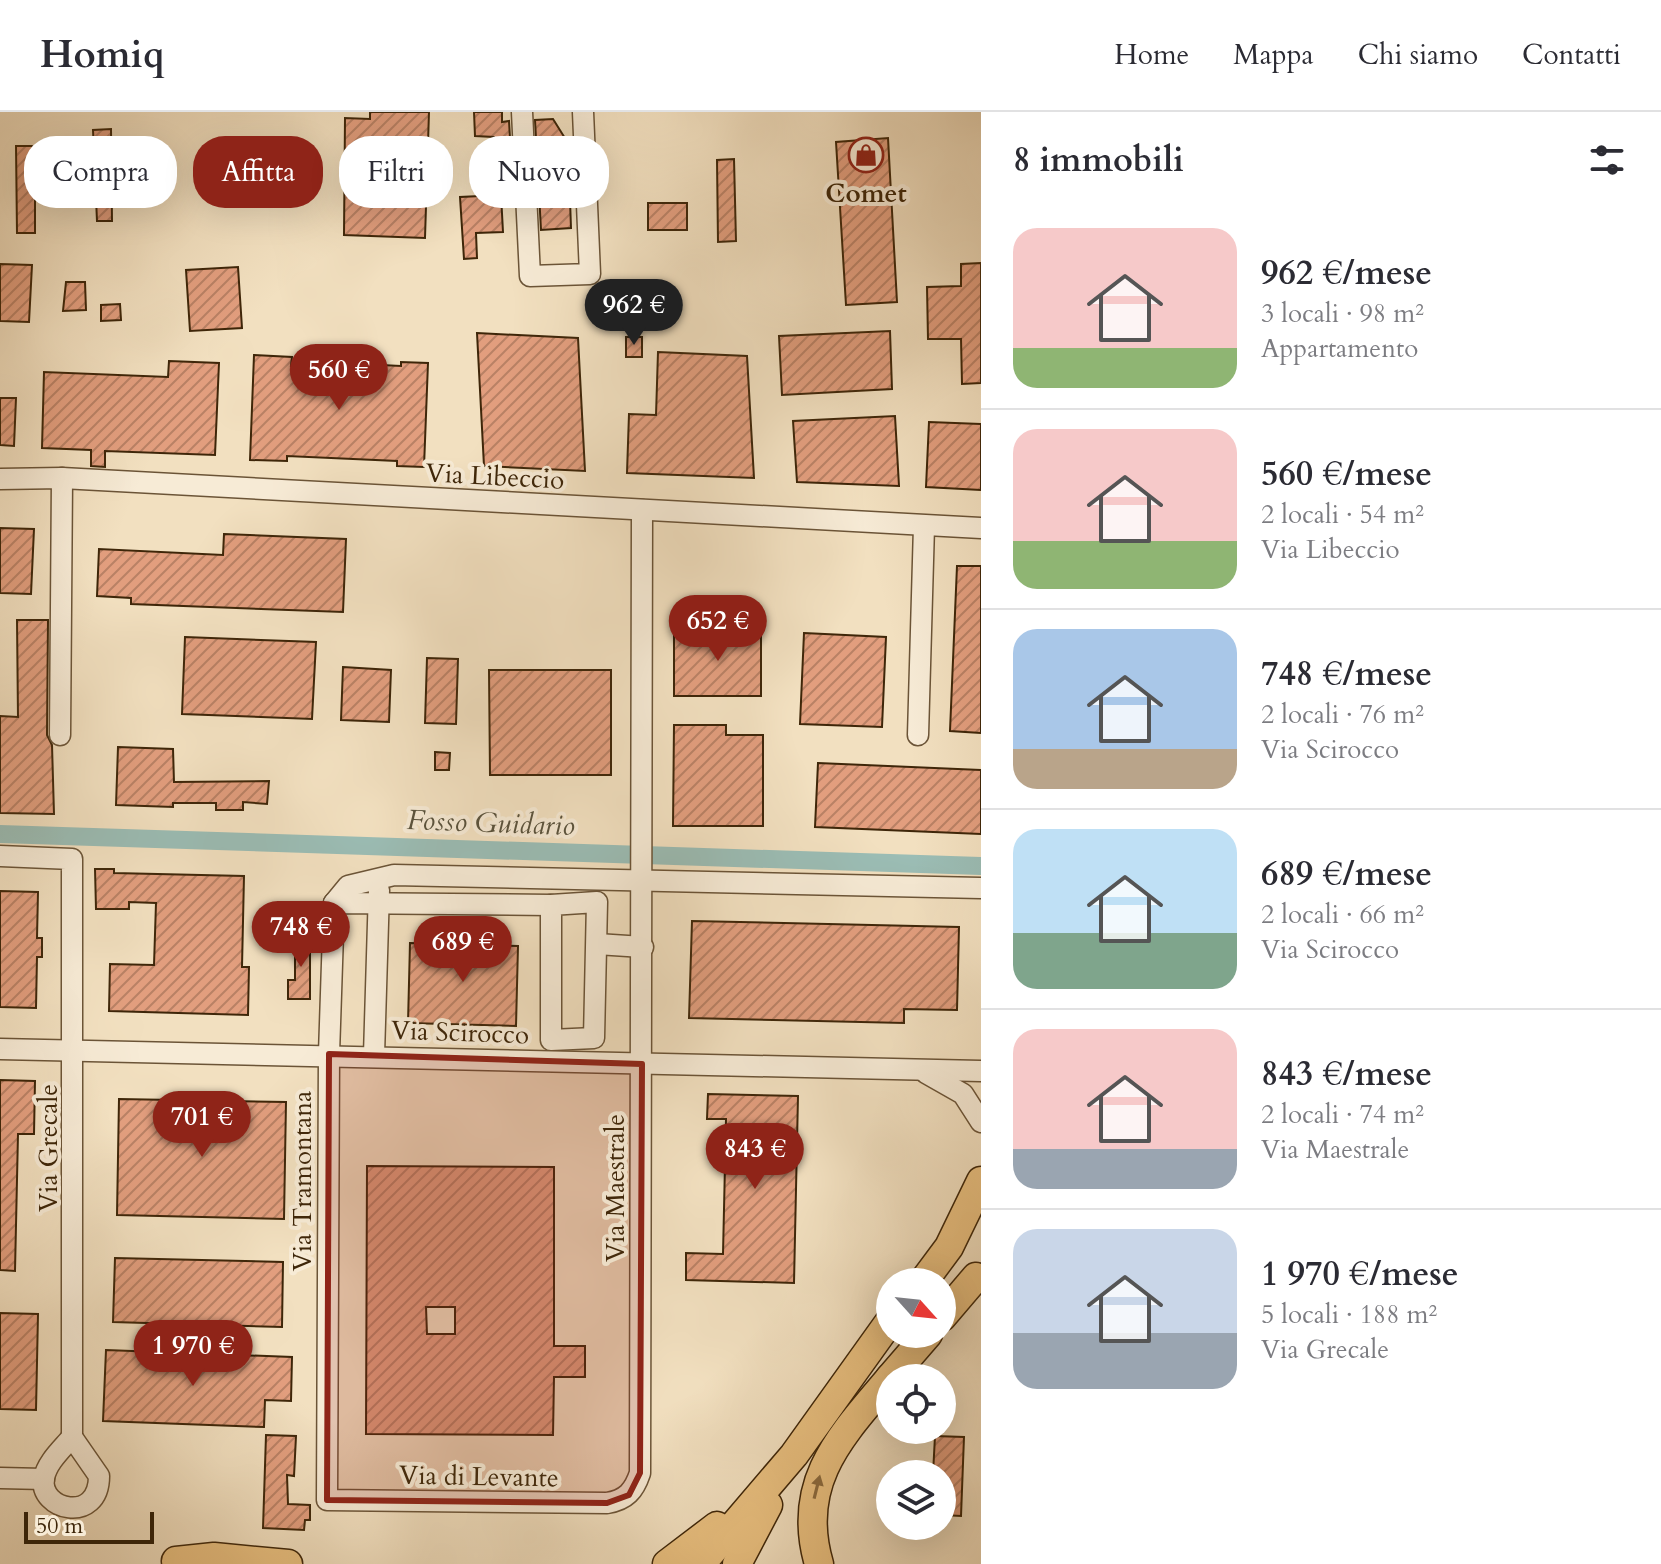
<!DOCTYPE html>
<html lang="it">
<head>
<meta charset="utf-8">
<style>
  :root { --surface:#fff; --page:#f7f7f7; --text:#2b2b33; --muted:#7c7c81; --line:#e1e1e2; --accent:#8f2418 }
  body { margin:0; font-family:Cardo,serif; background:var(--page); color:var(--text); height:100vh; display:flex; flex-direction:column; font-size:30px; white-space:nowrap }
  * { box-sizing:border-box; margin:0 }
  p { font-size:26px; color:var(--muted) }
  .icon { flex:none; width:44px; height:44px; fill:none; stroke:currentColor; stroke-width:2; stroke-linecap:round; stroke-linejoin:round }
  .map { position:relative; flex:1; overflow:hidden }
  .side { display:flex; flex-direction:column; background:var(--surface); width:680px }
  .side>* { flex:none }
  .hud { position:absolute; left:24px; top:24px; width:760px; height:72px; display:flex; gap:16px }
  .needle { width:52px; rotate:117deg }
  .fabs { position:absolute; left:876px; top:1156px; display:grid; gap:16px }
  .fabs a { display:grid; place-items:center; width:80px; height:80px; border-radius:50%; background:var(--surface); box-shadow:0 8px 32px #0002; font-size:40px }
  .scale { position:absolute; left:24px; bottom:20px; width:130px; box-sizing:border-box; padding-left:8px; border:4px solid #3e2609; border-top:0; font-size:22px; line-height:28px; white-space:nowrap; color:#3e2609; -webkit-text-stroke:6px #f7ebd6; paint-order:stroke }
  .price { position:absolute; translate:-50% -68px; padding:0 18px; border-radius:28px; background:var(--accent); color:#fff; font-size:26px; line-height:52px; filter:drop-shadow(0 2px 4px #0008) }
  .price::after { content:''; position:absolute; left:50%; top:48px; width:24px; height:18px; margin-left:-12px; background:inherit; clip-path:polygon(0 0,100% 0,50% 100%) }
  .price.active { background:#222; color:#fff }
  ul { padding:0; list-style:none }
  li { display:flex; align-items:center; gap:24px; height:200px; padding:0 32px }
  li+li { border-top:2px solid var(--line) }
  li span { display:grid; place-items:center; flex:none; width:224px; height:160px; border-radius:24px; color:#555 }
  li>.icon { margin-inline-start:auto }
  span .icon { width:96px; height:96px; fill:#fffc; stroke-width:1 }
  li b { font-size:34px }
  h2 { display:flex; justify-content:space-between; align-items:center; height:96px; padding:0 32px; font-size:34px }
  .chip { padding:0 28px; border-radius:32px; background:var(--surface); box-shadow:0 8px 32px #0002; font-size:28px; line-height:72px }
  .chip.active { background:var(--accent); color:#fff }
  header { display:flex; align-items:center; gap:48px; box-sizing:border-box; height:112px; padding:0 40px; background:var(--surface); border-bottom:2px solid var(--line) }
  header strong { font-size:38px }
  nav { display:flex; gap:44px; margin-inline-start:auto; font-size:28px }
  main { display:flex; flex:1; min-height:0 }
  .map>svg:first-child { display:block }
</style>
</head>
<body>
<header>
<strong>Homiq</strong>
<nav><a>Home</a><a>Mappa</a><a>Chi siamo</a><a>Contatti</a></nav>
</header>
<main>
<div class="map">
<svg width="981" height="1452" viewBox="0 0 981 1452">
  <defs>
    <pattern id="building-hatch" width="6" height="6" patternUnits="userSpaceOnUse" patternTransform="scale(2)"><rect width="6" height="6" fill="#e29e7e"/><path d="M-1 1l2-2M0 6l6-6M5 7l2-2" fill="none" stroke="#b98165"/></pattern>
  </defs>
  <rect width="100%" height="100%" fill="#f2e0c0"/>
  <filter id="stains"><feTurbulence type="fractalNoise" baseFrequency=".0025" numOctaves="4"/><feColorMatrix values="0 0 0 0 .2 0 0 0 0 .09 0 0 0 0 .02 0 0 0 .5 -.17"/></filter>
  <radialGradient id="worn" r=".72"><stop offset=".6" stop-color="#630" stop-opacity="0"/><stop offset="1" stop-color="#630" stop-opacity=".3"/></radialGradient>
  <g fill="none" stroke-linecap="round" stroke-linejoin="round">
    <polyline stroke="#9bbdb5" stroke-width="18" points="0,722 981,754"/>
  </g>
  <g fill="url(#building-hatch)" stroke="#3e2609" stroke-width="2" fill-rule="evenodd">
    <polygon points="370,0 429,0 425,126 344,123 345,6 370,7"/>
    <polygon points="474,0 502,0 502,10 509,9 512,62 505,63 504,46 495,47 494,25 475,24"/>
    <polygon points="553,7 568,31 571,116 541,118 535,8"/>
    <polygon points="111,17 112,109 97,109 93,18"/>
    <polygon points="888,26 897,190 846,193 836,30"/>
    <polygon points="16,34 35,34 35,121 17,121"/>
    <polygon points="734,47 736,129 718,130 717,48"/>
    <polygon points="501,83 503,120 476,121 477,146 464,147 460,85"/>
    <rect x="648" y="91" width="39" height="27"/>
    <polygon points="981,151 981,271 962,272 961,227 928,227 927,175 961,174 961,152"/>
    <polygon points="0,152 32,153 29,210 0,209"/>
    <polygon points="238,155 242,216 190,219 186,158"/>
    <polygon points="66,170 85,170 86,198 63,199"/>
    <polygon points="120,192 121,208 101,209 101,193"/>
    <polygon points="890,219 892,277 782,283 779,224"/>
    <polygon points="477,221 578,226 585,359 484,354"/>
    <rect x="626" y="225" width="16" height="20"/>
    <polygon points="658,240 747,244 754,366 627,361 629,302 656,303"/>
    <polygon points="254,243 292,245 291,254 341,256 341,251 401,254 401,250 428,251 424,355 397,354 397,349 287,344 287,349 250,348"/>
    <polygon points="169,249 219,251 215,343 105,339 105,355 91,354 91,338 42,336 44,260 168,265"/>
    <polygon points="0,286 16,286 14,334 0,333"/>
    <polygon points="895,304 899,374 797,370 793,309"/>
    <polygon points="929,310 981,312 981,378 926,375"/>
    <polygon points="0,416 34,417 31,482 0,481"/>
    <polygon points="224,422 346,427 343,500 131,492 131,486 97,484 99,437 223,443"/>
    <polygon points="957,454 981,454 981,621 950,619"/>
    <polygon points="17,508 48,508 47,623 52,633 54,702 0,701 0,604 18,605"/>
    <rect x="674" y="518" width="87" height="66"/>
    <polygon points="804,521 886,525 882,615 800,612"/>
    <polygon points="185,525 316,530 312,607 182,602"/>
    <polygon points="427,546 458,547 456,612 425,611"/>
    <polygon points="343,555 391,558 389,610 341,608"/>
    <polygon points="489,558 611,558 611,663 490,663"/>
    <polygon points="674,613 726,613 726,623 763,623 763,714 673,714"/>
    <polygon points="118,635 173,637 174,670 269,669 267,692 243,690 243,698 216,698 216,691 173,691 173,695 116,693"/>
    <polygon points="435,640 450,641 449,658 435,658"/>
    <polygon points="818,651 981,658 981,722 815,715"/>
    <polygon points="95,757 114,757 114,761 244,764 242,855 249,855 248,903 109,899 110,852 154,853 156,791 129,790 129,797 96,797"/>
    <polygon points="0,779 38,780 37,826 42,826 42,845 37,845 36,896 0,895"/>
    <polygon points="692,809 959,815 957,898 904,897 904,911 689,906"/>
    <polygon points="295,822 310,822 310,887 288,887 288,868 295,868"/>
    <polygon points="410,831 518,834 516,914 408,911"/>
    <polygon points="0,968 35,969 34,1022 18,1022 15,1159 0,1158"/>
    <polygon points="708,982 798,984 794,1171 686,1168 686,1141 723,1142 726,1007 707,1007"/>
    <polygon points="119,987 286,990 284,1107 117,1103"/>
    <path d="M367,1054L554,1055V1234H585V1265H554L553,1323L366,1322ZM426,1195H455V1222H427Z"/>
    <polygon points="115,1146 283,1150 282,1215 113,1210"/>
    <polygon points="0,1201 38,1202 36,1298 0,1297"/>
    <polygon points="106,1238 292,1245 291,1289 265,1288 264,1315 103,1309"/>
    <polygon points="266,1323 296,1324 294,1364 287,1363 288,1392 310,1393 310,1408 305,1408 304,1418 263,1416"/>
    <polygon points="935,1324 964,1325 961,1404 942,1403 942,1362 933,1362"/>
  </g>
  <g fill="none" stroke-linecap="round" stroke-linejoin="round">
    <g stroke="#6b5437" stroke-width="23">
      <g id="minor">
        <polyline points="522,0 530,164 590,162 583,0"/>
        <polyline points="0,367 62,366 981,416"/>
        <polyline points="60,623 62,366"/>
        <polyline points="918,623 924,414"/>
        <polyline points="0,744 72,747 72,1325"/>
        <polygon points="597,790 594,926 551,928 551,793"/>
        <polyline points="334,791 348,774 394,763 981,776"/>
        <path d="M551,793L334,791L329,942L327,1388L607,1391C626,1388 634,1379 640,1361L642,398"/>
        <polyline points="597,832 643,835"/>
        <polyline points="0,937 981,959"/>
        <polyline points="374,943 379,778"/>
        <polyline points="926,961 963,982 981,1010"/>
        <path d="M72,1325L99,1364C99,1413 38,1398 44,1366C47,1350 62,1337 72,1325Z"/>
        <polyline points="0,1366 44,1367"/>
      </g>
    </g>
    <g stroke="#3e2609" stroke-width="31">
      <g id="highway">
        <polyline points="923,1170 949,1135 981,1069"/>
        <polyline points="942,1205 976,1165"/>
        <polyline points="890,1266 928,1222"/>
        <polyline points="176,1449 214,1445 288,1452"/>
        <polyline points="667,1452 717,1414"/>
        <polyline points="701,1452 794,1343 890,1209"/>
        <polyline points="737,1452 768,1393"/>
        <path d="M819,1452C795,1370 841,1324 890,1266"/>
      </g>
    </g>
    <use href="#minor" stroke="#f7ebd6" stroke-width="20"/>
    <use href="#highway" stroke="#e9c080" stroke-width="28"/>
  </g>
  <defs><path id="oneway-solid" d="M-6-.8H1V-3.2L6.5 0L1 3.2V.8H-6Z" transform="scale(2)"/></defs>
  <use fill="#8b6b3f" href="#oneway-solid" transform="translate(817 1375) rotate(-76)"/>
  <path fill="#8f2418" fill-opacity="0.2" stroke="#8f2418" stroke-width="6" stroke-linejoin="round" d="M329,942L642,952L640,1361L629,1383L607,1391L327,1388Z"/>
  <defs>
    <g id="shop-ring" transform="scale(1.8)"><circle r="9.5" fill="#f7ebd6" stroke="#8f2418" stroke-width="1.5"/><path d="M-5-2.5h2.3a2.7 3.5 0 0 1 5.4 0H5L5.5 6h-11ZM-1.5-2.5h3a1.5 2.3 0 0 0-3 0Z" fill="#8f2418"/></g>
  </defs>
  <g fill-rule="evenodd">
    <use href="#shop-ring" x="866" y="43"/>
  </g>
  <g text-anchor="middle" stroke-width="8" stroke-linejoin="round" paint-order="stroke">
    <g font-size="26" font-weight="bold" fill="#3e2609" stroke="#f7ebd6">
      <text x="866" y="90">Comet</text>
    </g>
    <g font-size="26" fill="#3e2609" stroke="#f7ebd6">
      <text transform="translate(495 364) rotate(3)" y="9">Via Libeccio</text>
      <text transform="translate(460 920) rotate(2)" y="9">Via Scirocco</text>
      <text transform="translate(48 1036) rotate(-90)" y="9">Via Grecale</text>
      <text transform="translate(302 1069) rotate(-90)" y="9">Via Tramontana</text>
      <text transform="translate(615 1076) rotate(-90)" y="9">Via Maestrale</text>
      <text transform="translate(479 1364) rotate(1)" y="9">Via di Levante</text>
    </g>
    <g font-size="28" font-style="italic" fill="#5a533d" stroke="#f7ebd6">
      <text transform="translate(491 710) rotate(2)" y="10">Fosso Guidario</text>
    </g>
  </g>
  <rect width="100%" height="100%" filter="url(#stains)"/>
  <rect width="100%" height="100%" fill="url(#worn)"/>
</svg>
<div class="fabs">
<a><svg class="needle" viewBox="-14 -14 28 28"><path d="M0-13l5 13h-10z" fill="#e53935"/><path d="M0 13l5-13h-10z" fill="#7c7c81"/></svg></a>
<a><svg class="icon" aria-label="locate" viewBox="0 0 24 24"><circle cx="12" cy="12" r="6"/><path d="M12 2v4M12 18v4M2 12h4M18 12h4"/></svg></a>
<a><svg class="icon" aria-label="layers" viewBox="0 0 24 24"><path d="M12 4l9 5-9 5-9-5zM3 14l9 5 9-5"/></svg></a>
</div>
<div class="scale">50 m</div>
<b class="price active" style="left:634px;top:235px">962 €</b>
<b class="price" style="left:339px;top:300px">560 €</b>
<b class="price" style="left:718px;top:551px">652 €</b>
<b class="price" style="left:301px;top:857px">748 €</b>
<b class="price" style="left:463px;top:872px">689 €</b>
<b class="price" style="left:202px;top:1047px">701 €</b>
<b class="price" style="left:755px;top:1079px">843 €</b>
<b class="price" style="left:193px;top:1276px">1 970 €</b>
<div class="hud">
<a class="chip">Compra</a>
<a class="chip active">Affitta</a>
<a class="chip">Filtri</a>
<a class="chip">Nuovo</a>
</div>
</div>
<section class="side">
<h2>8 immobili<svg class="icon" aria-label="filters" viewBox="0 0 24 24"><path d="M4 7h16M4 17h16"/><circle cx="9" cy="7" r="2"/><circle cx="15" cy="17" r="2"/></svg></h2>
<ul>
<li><span style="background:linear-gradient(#f6c9c9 75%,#8fb573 0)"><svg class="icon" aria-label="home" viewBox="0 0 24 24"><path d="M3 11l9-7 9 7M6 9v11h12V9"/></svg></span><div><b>962 €/mese</b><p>3 locali · 98 m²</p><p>Appartamento</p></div></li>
<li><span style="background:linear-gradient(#f6c9c9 70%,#8fb573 0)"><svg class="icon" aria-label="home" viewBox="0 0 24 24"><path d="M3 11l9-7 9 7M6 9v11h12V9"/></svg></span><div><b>560 €/mese</b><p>2 locali · 54 m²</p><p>Via Libeccio</p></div></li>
<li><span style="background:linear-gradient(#a9c7e8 75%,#b9a48a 0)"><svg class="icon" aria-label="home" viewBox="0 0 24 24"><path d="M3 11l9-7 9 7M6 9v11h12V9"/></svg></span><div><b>748 €/mese</b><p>2 locali · 76 m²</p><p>Via Scirocco</p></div></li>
<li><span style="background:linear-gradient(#bfe0f5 65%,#7fa58c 0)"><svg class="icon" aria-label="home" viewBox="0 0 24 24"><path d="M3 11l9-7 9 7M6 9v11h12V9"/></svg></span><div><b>689 €/mese</b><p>2 locali · 66 m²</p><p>Via Scirocco</p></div></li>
<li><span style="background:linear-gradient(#f6c9c9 75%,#9aa5b1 0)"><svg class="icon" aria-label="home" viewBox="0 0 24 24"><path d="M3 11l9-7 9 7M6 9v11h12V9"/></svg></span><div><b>843 €/mese</b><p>2 locali · 74 m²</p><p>Via Maestrale</p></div></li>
<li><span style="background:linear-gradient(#c9d6e8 65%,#9aa5b1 0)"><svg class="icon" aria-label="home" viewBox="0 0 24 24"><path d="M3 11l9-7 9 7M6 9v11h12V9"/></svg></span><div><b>1 970 €/mese</b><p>5 locali · 188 m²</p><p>Via Grecale</p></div></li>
</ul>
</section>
</main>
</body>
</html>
